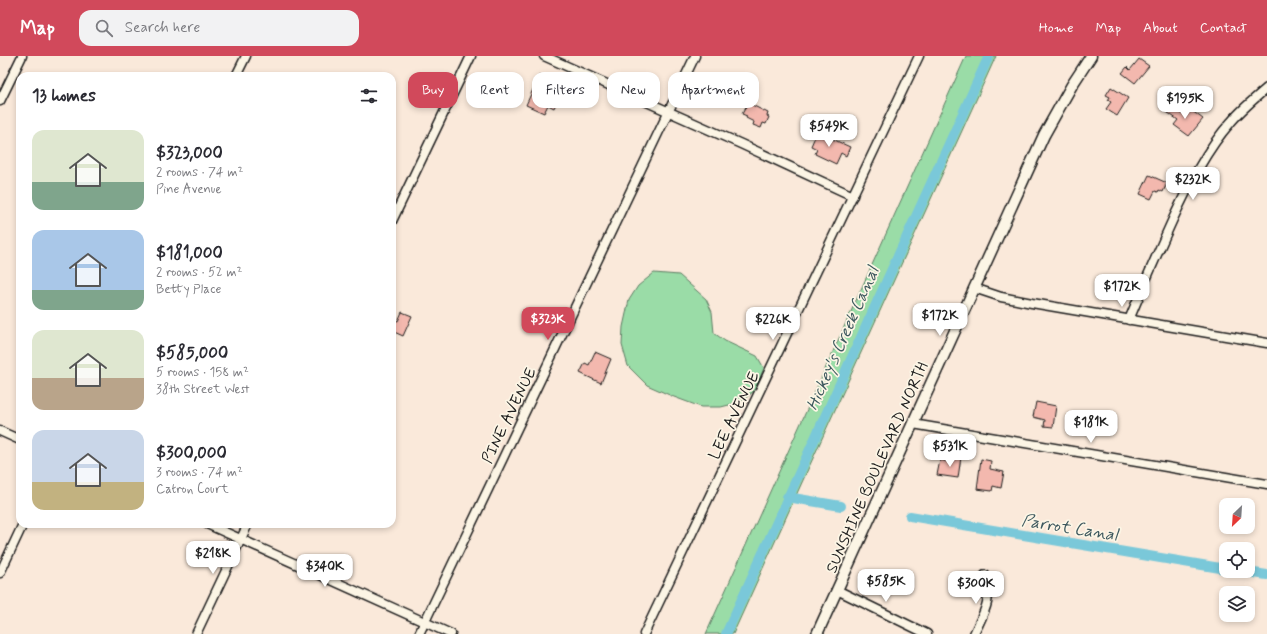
<!DOCTYPE html>
<html lang="en">
<head>
<meta charset="utf-8">
<style>
  :root { --surface:#fff; --page:#f2f2f3; --text:#2b2b33; --muted:#7c7c81; --accent:#d1495b }
  body { margin:0; font-family:Mynerve,sans-serif; background:var(--page); color:var(--text); height:100vh; display:flex; flex-direction:column; font-size:15px; white-space:nowrap }
  * { box-sizing:border-box; margin:0 }
  p { font-size:13px; color:var(--muted) }
  .icon { flex:none; width:22px; height:22px; fill:none; stroke:currentColor; stroke-width:2; stroke-linecap:round; stroke-linejoin:round }
  .map { position:relative; flex:1; overflow:hidden }
  .details { position:absolute; left:16px; top:16px; width:380px; height:456px; display:flex; flex-direction:column; background:var(--surface); border-radius:12px; box-shadow:0 2px 6px #0003 }
  .details>* { flex:none }
  .hud { position:absolute; left:408px; top:16px; width:380px; height:36px; display:flex; gap:8px }
  .needle { width:26px; rotate:205deg }
  .buttons { position:absolute; left:1219px; top:442px; display:grid; gap:8px }
  .buttons a { display:grid; place-items:center; width:36px; height:36px; border-radius:8px; background:var(--surface); box-shadow:0 2px 6px #0003; font-size:20px }
  .price { position:absolute; translate:-50% -34px; padding:0 9px; border-radius:8px; background:#fff; color:#222; font-size:13px; line-height:26px; filter:drop-shadow(0 1px 2px #0008) }
  .price::after { content:''; position:absolute; left:50%; top:24px; width:12px; height:9px; margin-left:-6px; background:inherit; clip-path:polygon(0 0,100% 0,50% 100%) }
  .price.selected { background:var(--accent); color:#fff }
  ul { padding:0; list-style:none }
  li { display:flex; align-items:center; gap:12px; height:100px; padding:0 16px }
  li span { display:grid; place-items:center; flex:none; width:112px; height:80px; border-radius:12px; color:#555 }
  li>.icon { margin-inline-start:auto }
  span .icon { width:48px; height:48px; fill:#fffc; stroke-width:1 }
  li b { font-size:17px }
  h2 { display:flex; justify-content:space-between; align-items:center; height:48px; padding:0 16px; font-size:17px }
  .chip { padding:0 14px; border-radius:12px; background:var(--surface); box-shadow:0 2px 6px #0003; font-size:14px; line-height:36px }
  .chip.selected { background:var(--accent); color:#fff }
  header { display:flex; align-items:center; gap:24px; box-sizing:border-box; height:56px; padding:0 20px; background:var(--accent); color:#fff }
  header strong { font-size:19px }
  nav { display:flex; gap:22px; margin-inline-start:auto; font-size:14px }
  .search { width:280px; height:36px; background:var(--page); display:flex; align-items:center; gap:10px; box-sizing:border-box; padding:0 14px; border-radius:12px; color:var(--muted); font-size:15px }
  .map>svg:first-child { display:block }
</style>
</head>
<body>
<header>
<strong>Map</strong>
<div class="search"><svg class="icon" aria-label="search" viewBox="0 0 24 24"><circle cx="10" cy="10" r="6"/><path d="M15 15l6 6"/></svg>Search here</div>
<nav><a>Home</a><a>Map</a><a>About</a><a>Contact</a></nav>
</header>
<div class="map">
<svg width="1267" height="578" viewBox="0 0 1267 578">
  <rect width="100%" height="100%" fill="#fae9da"/>
  <filter id="ink" filterUnits="userSpaceOnUse"><feTurbulence type="fractalNoise" baseFrequency=".025" numOctaves="2"/><feDisplacementMap in="SourceGraphic" scale="8" xChannelSelector="R" yChannelSelector="G"/><feConvolveMatrix kernelMatrix="1 2 1 2 8 2 1 2 1" color-interpolation-filters="sRGB"/></filter>
  <g filter="url(#ink)">
    <g fill="#9adca7" stroke="#5b7c62">
      <polygon points="966,0 996,0 733,578 706,578"/>
      <polygon points="654,217 679,219 706,243 712,256 714,277 725,285 757,300 764,312 755,334 741,346 721,351 701,351 674,341 647,329 628,310 622,289 623,271 629,244 638,230"/>
    </g>
    <g fill="none" stroke-linecap="round" stroke-linejoin="round">
      <g stroke="#7ac8d9" stroke-width="10">
        <polyline points="787,441 841,450"/>
        <polyline points="910,460 1226,513"/>
        <polyline points="1241,515 1267,519"/>
        <polyline points="726,578 989,0"/>
      </g>
    </g>
    <g fill="#f3b8ae" stroke="#1c1c1c">
      <polygon points="1139,3 1149,10 1135,27 1122,17 1127,11 1130,14"/>
      <polygon points="540,18 543,27 553,32 554,29 563,33 554,52 548,49 544,57 526,49"/>
      <polygon points="1111,31 1128,42 1117,60 1106,53 1111,46 1108,44 1110,41 1106,39"/>
      <polygon points="748,47 768,57 767,60 769,61 766,68 763,67 761,72 753,69 754,66 746,62 747,60 742,58"/>
      <polygon points="1168,49 1182,58 1187,51 1203,63 1189,80 1174,69 1178,64 1164,54"/>
      <polygon points="817,76 850,91 846,100 841,97 836,108 815,98 817,93 811,90"/>
      <polygon points="1149,119 1167,127 1163,136 1159,134 1158,136 1155,135 1151,143 1140,138"/>
      <polygon points="402,256 412,260 403,280 392,275 392,263 398,265"/>
      <polygon points="595,296 611,303 601,327 580,317 585,307 589,309"/>
      <polygon points="1036,346 1056,350 1053,371 1044,370 1045,364 1033,361"/>
      <polygon points="952,399 961,401 958,422 937,419 940,404 951,406"/>
      <polygon points="981,403 991,405 990,413 1004,416 1001,432 993,430 992,435 977,433"/>
    </g>
    <g fill="none" stroke-linecap="round" stroke-linejoin="round">
      <g stroke="#1c1c1c" stroke-width="11">
        <g id="minor">
          <polyline points="544,0 741,88 853,140"/>
          <polyline points="236,20 246,0"/>
          <polyline points="0,45 22,0"/>
          <polyline points="392,165 471,0"/>
          <polyline points="974,232 1001,241 1032,247 1267,287"/>
          <path d="M1129,264C1143,230 1158,196 1173,163C1189,129 1206,94 1231,66C1242,53 1254,43 1267,32"/>
          <polyline points="913,368 1267,428"/>
          <polyline points="0,375 20,384"/>
          <polyline points="207,468 451,578"/>
          <polyline points="0,517 23,468"/>
          <polyline points="837,534 927,578"/>
          <polyline points="196,578 248,468"/>
          <polyline points="419,578 695,0"/>
          <polyline points="644,578 919,0"/>
          <path d="M974,578C984,556 993,544 985,519"/>
        </g>
      </g>
      <g stroke="#1c1c1c" stroke-width="13">
        <polyline id="tertiary" points="817,578 1044,79 1072,29 1091,0"/>
      </g>
      <use href="#minor" stroke="#fcf5e5" stroke-width="8"/>
      <use href="#tertiary" stroke="#fcf5e5" stroke-width="10"/>
    </g>
  </g>
  <g text-anchor="middle" stroke-width="3.5" stroke-linejoin="round" paint-order="stroke">
    <g font-size="16" fill="#1c1c1c" stroke="#fcf5e5">
      <text transform="translate(508 359) rotate(-64)" y="6">PINE AVENUE</text>
      <text transform="translate(733 359) rotate(-64)" y="6">LEE AVENUE</text>
      <text transform="translate(876 411) rotate(-66)" y="6">SUNSHINE BOULEVARD NORTH</text>
    </g>
    <g font-size="17" font-style="italic" fill="#3d585e" stroke="#fcf5e5">
      <text transform="translate(842 282) rotate(-66)" y="6">Hickey's Creek Canal</text>
      <text transform="translate(1070 471) rotate(9)" y="6">Parrot Canal</text>
    </g>
  </g>
</svg>
<div class="buttons">
<a><svg class="needle" viewBox="-14 -14 28 28"><path d="M0-13l5 13h-10z" fill="#e53935"/><path d="M0 13l5-13h-10z" fill="#7c7c81"/></svg></a>
<a><svg class="icon" aria-label="locate" viewBox="0 0 24 24"><circle cx="12" cy="12" r="6"/><path d="M12 2v4M12 18v4M2 12h4M18 12h4"/></svg></a>
<a><svg class="icon" aria-label="layers" viewBox="0 0 24 24"><path d="M12 4l9 5-9 5-9-5zM3 14l9 5 9-5"/></svg></a>
</div>
<b class="price" style="left:1185px;top:64px">$195K</b>
<b class="price" style="left:829px;top:92px">$549K</b>
<b class="price" style="left:1193px;top:145px">$232K</b>
<b class="price" style="left:1122px;top:252px">$172K</b>
<b class="price" style="left:940px;top:281px">$172K</b>
<b class="price selected" style="left:548px;top:285px">$323K</b>
<b class="price" style="left:773px;top:285px">$226K</b>
<b class="price" style="left:1091px;top:388px">$181K</b>
<b class="price" style="left:950px;top:412px">$531K</b>
<b class="price" style="left:213px;top:519px">$218K</b>
<b class="price" style="left:325px;top:532px">$340K</b>
<b class="price" style="left:886px;top:547px">$585K</b>
<b class="price" style="left:976px;top:549px">$300K</b>
<div class="hud">
<a class="chip selected">Buy</a>
<a class="chip">Rent</a>
<a class="chip">Filters</a>
<a class="chip">New</a>
<a class="chip">Apartment</a>
</div>
<section class="details">
<h2>13 homes<svg class="icon" aria-label="filters" viewBox="0 0 24 24"><path d="M4 7h16M4 17h16"/><circle cx="9" cy="7" r="2"/><circle cx="15" cy="17" r="2"/></svg></h2>
<ul>
<li><span style="background:linear-gradient(#dfe7d0 65%,#7fa58c 0)"><svg class="icon" aria-label="home" viewBox="0 0 24 24"><path d="M3 11l9-7 9 7M6 9v11h12V9"/></svg></span><div><b>$323,000</b><p>2 rooms · 74 m²</p><p>Pine Avenue</p></div></li>
<li><span style="background:linear-gradient(#a9c7e8 75%,#7fa58c 0)"><svg class="icon" aria-label="home" viewBox="0 0 24 24"><path d="M3 11l9-7 9 7M6 9v11h12V9"/></svg></span><div><b>$181,000</b><p>2 rooms · 52 m²</p><p>Betty Place</p></div></li>
<li><span style="background:linear-gradient(#dfe7d0 60%,#b9a48a 0)"><svg class="icon" aria-label="home" viewBox="0 0 24 24"><path d="M3 11l9-7 9 7M6 9v11h12V9"/></svg></span><div><b>$585,000</b><p>5 rooms · 158 m²</p><p>38th Street West</p></div></li>
<li><span style="background:linear-gradient(#c9d6e8 65%,#c2b280 0)"><svg class="icon" aria-label="home" viewBox="0 0 24 24"><path d="M3 11l9-7 9 7M6 9v11h12V9"/></svg></span><div><b>$300,000</b><p>3 rooms · 74 m²</p><p>Catron Court</p></div></li>
</ul>
</section>
</div>
</body>
</html>
